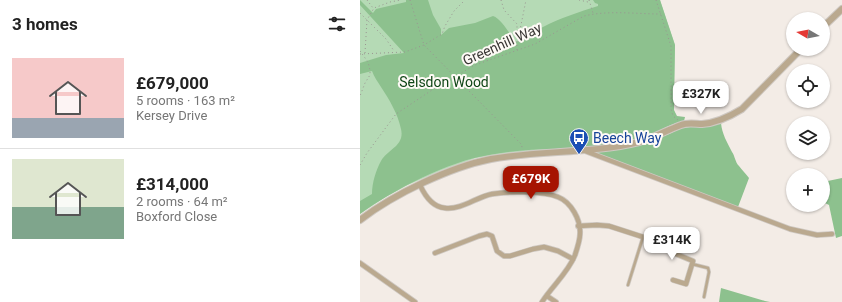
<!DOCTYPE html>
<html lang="en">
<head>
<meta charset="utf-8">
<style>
  :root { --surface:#fff; --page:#f2f2f2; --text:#222; --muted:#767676; --line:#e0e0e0; --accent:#a61401 }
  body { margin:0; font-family:Roboto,sans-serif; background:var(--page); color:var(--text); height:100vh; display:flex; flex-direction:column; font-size:15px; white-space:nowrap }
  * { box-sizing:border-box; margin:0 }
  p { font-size:13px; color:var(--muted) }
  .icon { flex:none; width:22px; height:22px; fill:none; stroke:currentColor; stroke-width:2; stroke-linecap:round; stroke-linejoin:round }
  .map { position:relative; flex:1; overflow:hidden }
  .sheet { display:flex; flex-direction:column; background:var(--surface); width:360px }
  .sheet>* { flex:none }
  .needle { width:26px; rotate:279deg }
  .buttons { position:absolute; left:426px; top:12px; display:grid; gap:8px }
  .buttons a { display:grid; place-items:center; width:44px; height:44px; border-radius:50%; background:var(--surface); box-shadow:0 1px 3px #0004; font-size:20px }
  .price { position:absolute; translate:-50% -34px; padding:0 9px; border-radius:8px; background:#fff; color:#222; font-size:13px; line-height:26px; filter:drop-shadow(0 1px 2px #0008) }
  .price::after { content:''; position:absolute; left:50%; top:24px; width:12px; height:9px; margin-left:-6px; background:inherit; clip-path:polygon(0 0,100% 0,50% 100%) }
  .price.active { background:var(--accent); color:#fff }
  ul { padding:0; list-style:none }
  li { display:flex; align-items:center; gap:12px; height:100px; padding:0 12px }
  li+li { border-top:1px solid var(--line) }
  li span { display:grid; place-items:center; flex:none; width:112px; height:80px; border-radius:0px; color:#555 }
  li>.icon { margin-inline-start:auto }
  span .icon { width:48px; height:48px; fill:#fffc; stroke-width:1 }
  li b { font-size:17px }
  h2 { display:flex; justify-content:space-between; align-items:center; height:48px; padding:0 12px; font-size:17px }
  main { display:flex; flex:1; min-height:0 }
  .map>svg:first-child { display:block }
</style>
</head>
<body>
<main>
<section class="sheet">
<h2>3 homes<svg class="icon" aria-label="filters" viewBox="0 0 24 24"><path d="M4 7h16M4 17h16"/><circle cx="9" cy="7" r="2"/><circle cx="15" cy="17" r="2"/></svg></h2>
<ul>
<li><span style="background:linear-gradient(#f6c9c9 75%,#9aa5b1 0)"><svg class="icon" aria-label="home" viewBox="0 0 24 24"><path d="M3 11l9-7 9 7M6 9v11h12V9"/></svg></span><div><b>£679,000</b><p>5 rooms · 163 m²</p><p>Kersey Drive</p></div></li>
<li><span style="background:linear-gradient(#dfe7d0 60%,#7fa58c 0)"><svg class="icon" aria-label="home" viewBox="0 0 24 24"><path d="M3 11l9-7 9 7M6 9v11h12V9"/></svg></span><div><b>£314,000</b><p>2 rooms · 64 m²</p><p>Boxford Close</p></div></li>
</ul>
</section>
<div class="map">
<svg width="482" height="302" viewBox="0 0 482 302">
  <rect width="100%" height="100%" fill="#f3ece6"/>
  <polygon fill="#b5dab5" points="0,0 300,0 315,45 313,116 196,149 148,153 116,158 82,170 48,185 24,198 0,214"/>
  <g fill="#8dc18e">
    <path d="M0,0L13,13L16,9L46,2V0H68L73,15L81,29V35L89,28L115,23L133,16C142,19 149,34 156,42C166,40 174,31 183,27C200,18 219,12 238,6V4L235,3L233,0H300L315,45L314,110L317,116L325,117L324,121C307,124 293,136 276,140C259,143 240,147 223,148C213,149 204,148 195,149C173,149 150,151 129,155C89,161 33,190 0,214V201L12,194C12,183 16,170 21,161C28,149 45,146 41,129C38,114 29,99 21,87C18,82 14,77 12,71L0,74V63L26,55L44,53L0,5Z"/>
    <path d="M361,123C362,134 367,142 372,152C375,156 375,162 379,166C382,170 386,174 389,178L378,207L234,152L289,143L322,128Z"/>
    <polygon points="482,178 482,236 476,238 469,205 463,202 463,182"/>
    <polygon points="361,288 405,301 410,302 359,302"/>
  </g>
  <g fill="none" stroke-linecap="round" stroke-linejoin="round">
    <g stroke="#cec8c2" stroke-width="4">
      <g id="service">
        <polyline points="332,264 348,268 349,272 344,297"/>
        <polyline points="268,285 283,237"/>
      </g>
    </g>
    <g stroke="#cec8c2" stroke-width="6">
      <g id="minor">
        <polyline points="225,151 430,229 457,235 472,234"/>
        <path d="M60,185C65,196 72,207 85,208C102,210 116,197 132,194C147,191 184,191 198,197C211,202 221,220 220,234C220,240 217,249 215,255C208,273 192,286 182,302"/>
        <polyline points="218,226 237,225 249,226 283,237 301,240 310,246 316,254 333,261 326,284 313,280"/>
        <polyline points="75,253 119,236 127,234 132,236 137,251 144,256 150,256 173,249 184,247 198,251 213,259"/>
        <polyline points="0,263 55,302"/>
        <polyline points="187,296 196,302"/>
      </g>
    </g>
    <g stroke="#cec8c2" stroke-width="8">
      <g id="tertiary">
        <polyline points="463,27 482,9"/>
        <path d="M0,220C34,194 90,167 131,159C180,150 231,154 279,142C294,138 307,130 321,125C328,122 336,124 342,124C357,123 369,117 382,109L441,49"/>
      </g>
    </g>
    <g stroke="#9a9591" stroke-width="1" stroke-dasharray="1 3" stroke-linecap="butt">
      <polyline points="7,0 13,8"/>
      <polyline points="50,0 64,45 161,144 163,150"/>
      <polyline points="141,0 144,10 157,24 157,34"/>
      <polyline points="219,0 228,2"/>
      <polyline points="229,0 233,13"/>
      <polyline points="296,0 311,46 311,109 313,116 318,120"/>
      <polyline points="0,13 26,39 34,51"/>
      <polyline points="157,50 157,34 160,30 166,0"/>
      <polyline points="0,51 8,62 10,70 10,75 5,83 0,96"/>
      <polyline points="5,53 7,20 14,8 30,2 41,0"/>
      <polyline points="0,54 45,52 64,45 82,34 85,26 94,11 105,0"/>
      <path d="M0,165L7,153L36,114L75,88L115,65L175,44L224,16C249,10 276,14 301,14"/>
    </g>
    <use href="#service" stroke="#baa98f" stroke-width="2.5"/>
    <use href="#minor" stroke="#baa98f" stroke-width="4.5"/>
    <use href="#tertiary" stroke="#baa98f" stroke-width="6"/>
  </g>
  <defs>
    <g id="bus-pin" transform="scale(1)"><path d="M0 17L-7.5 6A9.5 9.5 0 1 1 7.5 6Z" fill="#1a4fb4" stroke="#fefaf6"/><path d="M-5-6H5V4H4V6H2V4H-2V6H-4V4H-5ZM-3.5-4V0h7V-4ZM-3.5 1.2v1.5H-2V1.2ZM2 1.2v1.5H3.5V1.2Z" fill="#fff"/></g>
  </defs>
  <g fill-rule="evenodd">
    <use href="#bus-pin" x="219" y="138"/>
  </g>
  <g text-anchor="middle" stroke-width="4" stroke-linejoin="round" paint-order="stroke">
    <g font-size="14" fill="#393634" stroke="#fefaf6">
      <text transform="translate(142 44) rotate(-24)" y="5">Greenhill Way</text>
    </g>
    <g font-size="14" fill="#0f4616" stroke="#fefaf6">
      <text x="84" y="87">Selsdon Wood</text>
    </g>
    <g font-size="14" fill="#164399" stroke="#fefaf6" text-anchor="start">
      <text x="233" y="143">Beech Way</text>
    </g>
  </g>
</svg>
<div class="buttons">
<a><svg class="needle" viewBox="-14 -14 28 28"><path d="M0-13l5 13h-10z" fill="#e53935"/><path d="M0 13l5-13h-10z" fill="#767676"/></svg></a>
<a><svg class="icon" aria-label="locate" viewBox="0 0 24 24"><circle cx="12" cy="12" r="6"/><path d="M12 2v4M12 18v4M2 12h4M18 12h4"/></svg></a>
<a><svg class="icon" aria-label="layers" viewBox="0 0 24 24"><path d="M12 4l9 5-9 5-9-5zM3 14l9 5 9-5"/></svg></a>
<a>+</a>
</div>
<b class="price" style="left:341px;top:115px">£327K</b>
<b class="price active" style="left:171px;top:200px">£679K</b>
<b class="price" style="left:312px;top:261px">£314K</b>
</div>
</main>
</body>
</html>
